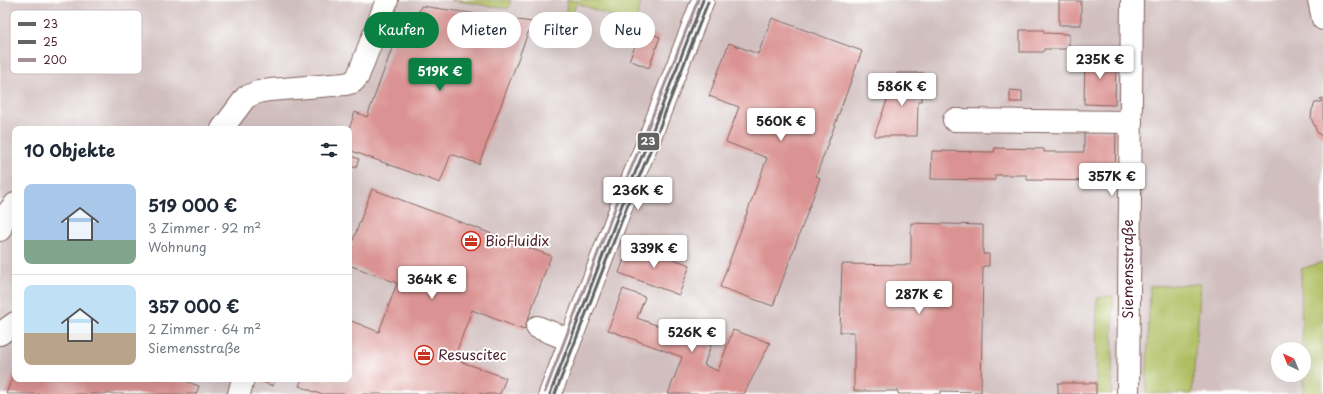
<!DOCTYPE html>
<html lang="de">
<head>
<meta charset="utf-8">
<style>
  :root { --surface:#fff; --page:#f2f2f3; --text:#1f2937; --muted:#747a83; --line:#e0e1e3; --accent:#0b8043 }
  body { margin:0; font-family:"Playpen Sans",sans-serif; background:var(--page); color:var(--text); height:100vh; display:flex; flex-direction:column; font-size:15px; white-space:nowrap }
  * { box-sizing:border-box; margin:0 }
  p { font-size:13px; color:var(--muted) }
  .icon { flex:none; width:22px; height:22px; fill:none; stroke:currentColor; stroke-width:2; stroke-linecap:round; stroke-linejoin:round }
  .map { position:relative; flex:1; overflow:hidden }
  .sheet { position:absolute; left:12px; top:126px; width:340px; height:256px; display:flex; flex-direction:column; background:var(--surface); border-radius:8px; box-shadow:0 4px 16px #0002 }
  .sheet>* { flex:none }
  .banner { position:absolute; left:364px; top:12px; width:380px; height:36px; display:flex; gap:8px }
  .needle { width:26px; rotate:317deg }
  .controls { position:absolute; left:1271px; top:342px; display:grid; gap:8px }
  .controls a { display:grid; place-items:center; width:40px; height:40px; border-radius:50%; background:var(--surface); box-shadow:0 4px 16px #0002; font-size:20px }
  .price { position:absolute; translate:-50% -34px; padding:0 9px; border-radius:4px; background:#fff; color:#222; font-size:13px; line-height:26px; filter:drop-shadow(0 1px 2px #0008) }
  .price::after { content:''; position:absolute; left:50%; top:24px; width:12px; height:9px; margin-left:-6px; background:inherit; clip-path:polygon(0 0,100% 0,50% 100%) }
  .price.on { background:var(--accent); color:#fff }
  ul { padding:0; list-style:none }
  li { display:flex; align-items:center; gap:12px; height:100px; padding:0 12px }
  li+li { border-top:1px solid var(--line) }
  li span { display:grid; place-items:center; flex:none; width:112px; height:80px; border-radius:8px; color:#555 }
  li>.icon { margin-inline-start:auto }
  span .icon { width:48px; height:48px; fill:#fffc; stroke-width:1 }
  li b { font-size:17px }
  h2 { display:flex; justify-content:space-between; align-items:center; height:48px; padding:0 12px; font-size:17px }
  .chip { padding:0 14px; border-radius:18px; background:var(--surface); box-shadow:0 4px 16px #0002; font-size:14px; line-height:36px }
  .chip.on { background:var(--accent); color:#fff }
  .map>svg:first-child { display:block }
</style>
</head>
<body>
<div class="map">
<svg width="1323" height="394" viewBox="0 0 1323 394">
  <rect width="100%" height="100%" fill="#fff"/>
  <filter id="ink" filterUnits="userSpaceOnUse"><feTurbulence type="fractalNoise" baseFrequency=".025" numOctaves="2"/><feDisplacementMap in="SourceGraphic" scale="8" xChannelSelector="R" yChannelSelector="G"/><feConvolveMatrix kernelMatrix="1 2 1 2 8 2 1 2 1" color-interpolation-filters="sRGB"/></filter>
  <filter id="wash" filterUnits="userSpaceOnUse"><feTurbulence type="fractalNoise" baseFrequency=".012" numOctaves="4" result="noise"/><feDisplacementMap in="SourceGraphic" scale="16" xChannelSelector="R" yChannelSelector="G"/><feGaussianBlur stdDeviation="0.9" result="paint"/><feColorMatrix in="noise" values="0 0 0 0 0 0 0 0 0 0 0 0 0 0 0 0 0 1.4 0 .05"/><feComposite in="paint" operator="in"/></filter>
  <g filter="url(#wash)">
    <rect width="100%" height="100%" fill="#e8e0bb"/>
    <path fill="#d1bfbf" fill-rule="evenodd" d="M0,0H1323V262L1301,269L1302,349H1278V375H1303V394H1192L1201,284L1150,286L1146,394H0ZM15,129H349V379H15Z"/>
    <g fill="#afbd60" stroke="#7c6e46">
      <polygon points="451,0 511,0 508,9"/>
      <polygon points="567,0 642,0 634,25 577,3 571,15 566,14"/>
      <polygon points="1323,262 1323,394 1303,394 1304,349 1302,349 1301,269"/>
      <polygon points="1201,284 1192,394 1146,394 1150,286"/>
      <polygon points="1113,295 1112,394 1096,394 1097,298"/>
    </g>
    <g id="blocks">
      <g fill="#da9392">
        <rect x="1059" y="1" width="22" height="24"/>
        <polygon points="421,6 532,22 479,164 451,154 440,183 349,150 349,129 355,112 367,117 395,40 407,43"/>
        <polygon points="772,18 862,51 816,176 820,178 773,306 720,287 767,158 726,142 739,107 709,96 729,43 758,54"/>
        <polygon points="635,28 660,37 649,68 629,60 636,44 630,42"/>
        <polygon points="1020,30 1044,30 1044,33 1069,34 1069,49 1044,49 1043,52 1020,52"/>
        <polygon points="1085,55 1116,55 1115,105 1084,104"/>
        <polygon points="897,73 923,73 922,101 918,101 917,136 874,136"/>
        <polygon points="1010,90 1022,91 1022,102 1010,102"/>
        <polygon points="1323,98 1323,138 1317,132 1311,118 1312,110 1315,103 1321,102 1320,99"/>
        <polygon points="1084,131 1116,131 1115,181 1027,180 1027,175 995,175 995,180 931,179 932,151 994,152 995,148 1044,149 1044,152 1084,152"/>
        <polygon points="349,155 359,159 356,168 349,165"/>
        <polygon points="372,189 551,256 524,330 472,310 464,331 454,359 506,378 500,394 320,394 299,386 302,379 349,379 349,320 379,332 397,283 349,265 349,251"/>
        <polygon points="911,223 983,225 983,254 989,254 989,266 983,266 981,392 941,391 941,394 898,394 898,391 854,391 854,332 840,332 842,264 911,265"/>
        <polygon points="630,243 690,265 679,295 619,273"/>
        <polygon points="623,289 645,297 637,318 711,345 704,365 718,371 733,330 770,343 744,394 668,394 682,357 608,330"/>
        <polygon points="15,370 15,379 179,379 199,386 196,394 6,394"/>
        <polygon points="255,379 275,379 273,386"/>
        <rect x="1058" y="383" width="38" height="11"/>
      </g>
    </g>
  </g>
  <g filter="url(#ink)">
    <use href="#blocks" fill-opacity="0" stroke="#81635d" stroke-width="1"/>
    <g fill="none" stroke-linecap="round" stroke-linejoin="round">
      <g stroke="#81635d" stroke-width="24">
        <g id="minor">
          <polyline points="1319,0 1323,19"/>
          <polyline points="954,120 1131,122"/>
          <polyline points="222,129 246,97 258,92 270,90 345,84 353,82 358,76 387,0"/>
          <polyline points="0,230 4,217 15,204"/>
          <polyline points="537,327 570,340"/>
          <polyline points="0,334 15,323"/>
          <polyline points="239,394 243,379"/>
          <polyline points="550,394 625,197 650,137 703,0"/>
          <polyline points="1128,394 1132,0"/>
        </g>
      </g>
      <use href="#minor" stroke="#fff" stroke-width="22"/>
      <g stroke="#fff" stroke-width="6">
        <polyline id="bus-1" points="550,394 625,197 650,137 703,0"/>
      </g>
      <g stroke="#fff" stroke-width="6">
        <polyline id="bus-2" points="555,394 630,199 655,139 708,2"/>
      </g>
      <g stroke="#fff" stroke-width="6">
        <polyline id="bus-3" points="545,392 620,195 645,135 698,0"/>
      </g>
      <use href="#bus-1" stroke="#646363" stroke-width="3"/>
      <use href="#bus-2" stroke="#646363" stroke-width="3"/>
      <use href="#bus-3" stroke="#a48f95" stroke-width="3"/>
    </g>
  </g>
  <defs>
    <g id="office-ring" transform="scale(1)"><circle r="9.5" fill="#fff" stroke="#c8321e" stroke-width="1.5"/><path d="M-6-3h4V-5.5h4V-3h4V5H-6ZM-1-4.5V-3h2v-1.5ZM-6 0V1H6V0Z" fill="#c8321e"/></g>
  </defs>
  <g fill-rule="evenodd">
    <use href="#office-ring" x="471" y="241"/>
    <use href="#office-ring" x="424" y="355"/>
  </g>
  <g text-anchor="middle" stroke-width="4" stroke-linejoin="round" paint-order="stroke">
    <g font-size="14" fill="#4a1f2b" stroke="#fff" text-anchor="start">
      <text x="485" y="246">BioFluidix</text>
      <text x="438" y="360">Resuscitec</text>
    </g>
    <g font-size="14" fill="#4a1f2b" stroke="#fff">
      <text transform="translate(1128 269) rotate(-90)" y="5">Siemensstraße</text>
    </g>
  </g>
  <rect x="10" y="10" width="132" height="64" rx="6" fill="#fff" stroke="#c9bcbf" stroke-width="1"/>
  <rect x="18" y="22" width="18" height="4" fill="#646363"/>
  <rect x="18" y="40" width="18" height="4" fill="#646363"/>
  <rect x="18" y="58" width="18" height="4" fill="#a48f95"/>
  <g font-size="11" fill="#4a1f2b">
    <text x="43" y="28">23</text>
    <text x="43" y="46">25</text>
    <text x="43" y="64">200</text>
  </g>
  <rect stroke="#fff" stroke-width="1.5" x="637" y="132" width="23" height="19" rx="4" fill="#646363"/>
  <g font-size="11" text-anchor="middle" font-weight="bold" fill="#fff">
    <text x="648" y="145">23</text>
  </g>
</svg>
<div class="controls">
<a><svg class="needle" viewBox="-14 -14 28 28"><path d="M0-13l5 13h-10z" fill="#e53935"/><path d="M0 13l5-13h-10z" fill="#747a83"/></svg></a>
</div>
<b class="price" style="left:1100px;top:80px">235K €</b>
<b class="price on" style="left:440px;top:92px">519K €</b>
<b class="price" style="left:902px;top:107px">586K €</b>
<b class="price" style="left:781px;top:142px">560K €</b>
<b class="price" style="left:1112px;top:197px">357K €</b>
<b class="price" style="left:638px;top:211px">236K €</b>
<b class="price" style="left:654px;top:269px">339K €</b>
<b class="price" style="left:432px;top:300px">364K €</b>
<b class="price" style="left:919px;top:315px">287K €</b>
<b class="price" style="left:692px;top:353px">526K €</b>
<div class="banner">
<a class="chip on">Kaufen</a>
<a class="chip">Mieten</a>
<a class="chip">Filter</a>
<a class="chip">Neu</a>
</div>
<section class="sheet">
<h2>10 Objekte<svg class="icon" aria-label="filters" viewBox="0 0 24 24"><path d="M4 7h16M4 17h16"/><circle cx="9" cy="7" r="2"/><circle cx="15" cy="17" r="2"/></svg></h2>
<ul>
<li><span style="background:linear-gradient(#a9c7e8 70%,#7fa58c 0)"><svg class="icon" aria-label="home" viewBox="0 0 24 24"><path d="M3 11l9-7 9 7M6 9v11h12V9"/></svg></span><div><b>519 000 €</b><p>3 Zimmer · 92 m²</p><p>Wohnung</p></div></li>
<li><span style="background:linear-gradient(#bfe0f5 60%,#b9a48a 0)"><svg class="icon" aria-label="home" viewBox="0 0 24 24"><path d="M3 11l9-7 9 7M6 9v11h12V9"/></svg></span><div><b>357 000 €</b><p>2 Zimmer · 64 m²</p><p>Siemensstraße</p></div></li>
</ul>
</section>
</div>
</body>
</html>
